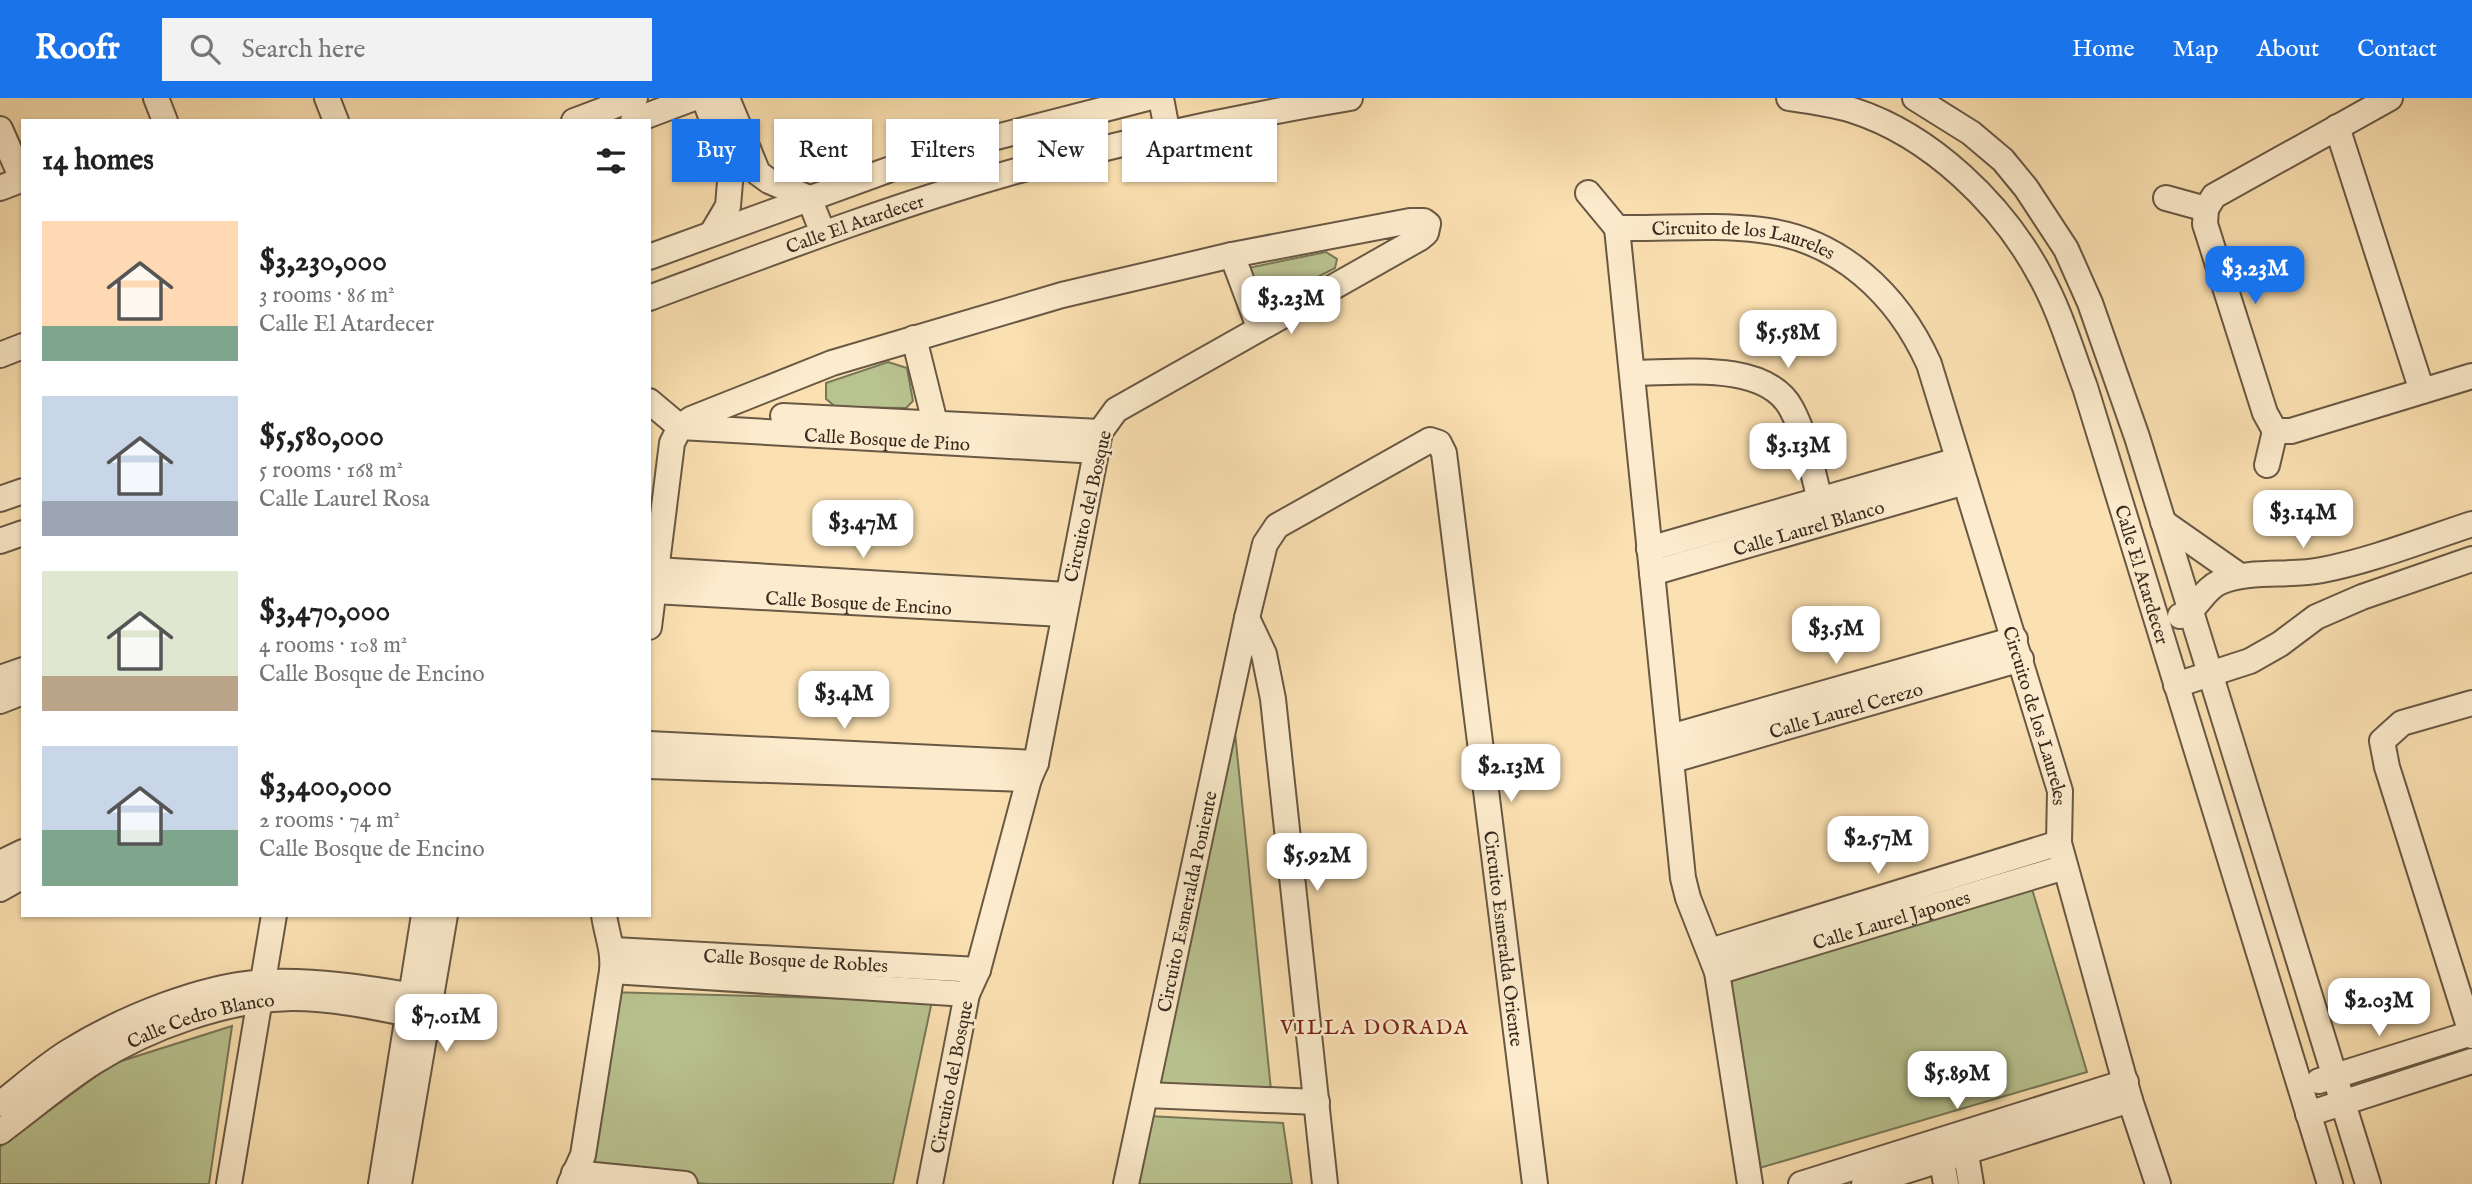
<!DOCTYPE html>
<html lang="en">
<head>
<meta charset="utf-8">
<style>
  :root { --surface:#fff; --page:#f2f2f2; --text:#222; --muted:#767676; --accent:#1a73e8 }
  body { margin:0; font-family:"IM FELL English",serif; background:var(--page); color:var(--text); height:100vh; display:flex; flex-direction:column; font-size:26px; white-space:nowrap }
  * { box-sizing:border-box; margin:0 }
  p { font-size:23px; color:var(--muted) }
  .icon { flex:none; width:38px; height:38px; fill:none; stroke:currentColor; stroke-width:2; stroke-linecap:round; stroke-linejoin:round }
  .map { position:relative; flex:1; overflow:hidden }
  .sheet { position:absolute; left:21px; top:21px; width:630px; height:798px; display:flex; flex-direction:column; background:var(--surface); border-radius:0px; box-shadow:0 2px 5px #0004 }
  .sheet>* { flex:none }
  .hud { position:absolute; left:672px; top:21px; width:665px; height:63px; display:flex; gap:14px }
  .price { position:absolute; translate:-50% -60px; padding:0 16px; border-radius:14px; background:#fff; color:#222; font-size:23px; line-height:46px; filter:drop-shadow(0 2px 4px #0008) }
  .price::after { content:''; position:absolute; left:50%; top:42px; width:21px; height:16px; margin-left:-10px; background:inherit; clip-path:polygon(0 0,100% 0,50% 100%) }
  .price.on { background:var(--accent); color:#fff }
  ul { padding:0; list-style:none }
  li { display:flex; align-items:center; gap:21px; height:175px; padding:0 21px }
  li span { display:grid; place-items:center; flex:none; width:196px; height:140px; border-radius:0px; color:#555 }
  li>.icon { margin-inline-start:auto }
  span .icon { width:84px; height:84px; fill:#fffc; stroke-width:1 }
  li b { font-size:30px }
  h2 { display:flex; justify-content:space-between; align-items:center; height:84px; padding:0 21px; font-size:30px }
  .chip { padding:0 24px; border-radius:0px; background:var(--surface); box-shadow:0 2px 5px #0004; font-size:24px; line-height:63px }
  .chip.on { background:var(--accent); color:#fff }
  header { display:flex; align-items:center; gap:42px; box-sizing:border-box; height:98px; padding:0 35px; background:var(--accent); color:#fff }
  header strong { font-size:33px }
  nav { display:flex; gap:38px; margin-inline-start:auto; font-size:24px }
  .search { width:490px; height:63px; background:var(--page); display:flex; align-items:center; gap:18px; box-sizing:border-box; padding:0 24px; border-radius:0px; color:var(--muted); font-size:26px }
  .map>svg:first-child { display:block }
</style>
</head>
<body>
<header>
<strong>Roofr</strong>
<div class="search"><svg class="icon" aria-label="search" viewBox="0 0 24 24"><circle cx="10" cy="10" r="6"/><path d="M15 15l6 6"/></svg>Search here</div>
<nav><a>Home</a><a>Map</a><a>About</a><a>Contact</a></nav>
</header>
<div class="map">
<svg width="2472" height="1086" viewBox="0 0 2472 1086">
  <rect width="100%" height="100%" fill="#fbe0b1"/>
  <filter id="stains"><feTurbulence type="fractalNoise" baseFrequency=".00286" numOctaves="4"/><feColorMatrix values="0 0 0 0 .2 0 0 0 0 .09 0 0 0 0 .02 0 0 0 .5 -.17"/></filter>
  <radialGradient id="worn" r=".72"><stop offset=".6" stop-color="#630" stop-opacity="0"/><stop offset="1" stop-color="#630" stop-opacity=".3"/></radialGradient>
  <g fill="#b9c390" stroke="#787758" stroke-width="2">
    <polygon points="1326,154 1337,161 1335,170 1260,209 1248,170"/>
    <polygon points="888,264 907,270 913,303 906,310 836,309 826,301 826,285"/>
    <polygon points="1229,575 1271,992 1143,986"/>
    <polygon points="2032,791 2087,974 1746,1074 1716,883"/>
    <polygon points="607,894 932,903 893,1086 710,1086 584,1077"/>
    <polygon points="232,928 209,1086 0,1086 0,1049 112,966"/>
    <polygon points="1148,1018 1283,1025 1292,1086 1134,1086"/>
  </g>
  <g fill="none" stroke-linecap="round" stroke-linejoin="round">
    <g stroke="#685844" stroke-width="28">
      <g id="minor">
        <polyline points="156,0 165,23"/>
        <polyline points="327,0 336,23"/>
        <polyline points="704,0 731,72 728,108 712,135"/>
        <polyline points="727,0 758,75 769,83 809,100 823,135"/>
        <polyline points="1161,0 1168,37"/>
        <path id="s1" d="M1789,0C1810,3 1832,6 1852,12C1931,37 2003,107 2041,179C2060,213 2071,252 2085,289L2330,1086"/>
        <polyline points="1915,0 1971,35 2003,62 2026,90 2066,151 2090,205 2137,339 2368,1086"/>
        <polyline points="2390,0 2214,98 2206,111 2205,126 2265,315 2275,333 2291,333 2472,278"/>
        <polyline points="574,23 635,0"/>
        <polyline points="633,23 694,0"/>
        <polyline points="2337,29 2422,293"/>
        <polyline points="0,31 23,83"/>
        <polyline points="0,90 21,82"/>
        <polyline points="1588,95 1617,130"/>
        <polyline points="2166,100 2206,111"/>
        <path id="s2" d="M1617,130C1664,131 1714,126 1761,132C1840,141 1898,197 1929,266L2060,693L2059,745L2130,1002L2158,1086"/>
        <polyline points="1617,130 1683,780 1688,800 1717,874 1750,1086"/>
        <polyline points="1232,157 1259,229"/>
        <polyline points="649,159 888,72 977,44 1148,0"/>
        <path id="s3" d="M649,200C768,156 887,110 1009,75C1121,44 1236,19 1350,0"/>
        <polyline points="914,240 939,341"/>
        <polyline points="0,257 23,248"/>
        <path d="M1632,275C1678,275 1765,262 1791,310C1808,341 1814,383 1824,417"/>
        <path id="s4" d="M649,303L680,329L1097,353"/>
        <polyline points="783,318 1100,334"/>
        <polyline points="2267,367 2275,333"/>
        <polyline points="0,401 23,393"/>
        <polyline points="2163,424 2240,478"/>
        <polyline points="0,443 23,435"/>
        <polyline points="1649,451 1958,362"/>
        <polyline points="656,472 1067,497"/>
        <path id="s5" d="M1652,475L1965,384"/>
        <path id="s6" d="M654,493L1063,516"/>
        <path d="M2180,518C2198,512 2202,492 2220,484C2251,471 2289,479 2322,472C2373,462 2423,442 2472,426"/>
        <polyline points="1247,520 1264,556 1273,601 1325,1086"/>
        <polyline points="649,529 672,345 680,329 691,321 832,265 1062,197 1232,157 1410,123 1424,123 1428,126 1426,135 1420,140 1116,312 1100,334 1036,665 1029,681 978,872 967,896 930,1086"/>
        <polyline points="0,580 23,572"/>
        <polyline points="2176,587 2250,563 2280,546 2316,519 2362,499 2472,461"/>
        <polyline points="0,603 23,594"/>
        <polyline points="2472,605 2402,625 2382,643 2387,669 2472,938"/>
        <polyline points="1670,639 2015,541"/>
        <polyline points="649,646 1036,665"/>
        <path id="s7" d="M1673,662L2021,561"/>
        <polyline points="649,668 1029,681"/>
        <polyline points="0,765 23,754"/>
        <polyline points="0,791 23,778"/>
        <path id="s8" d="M614,852L978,872"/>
        <polyline points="1710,853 2059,745"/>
        <polyline points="612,873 967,896"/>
        <path id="s9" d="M1717,874L2065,769"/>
        <polyline points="2319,983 2472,935"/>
        <polyline points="1146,997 1317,1004"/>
        <path d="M0,1006C22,989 44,969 68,954C121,921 205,886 268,884C323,882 378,892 433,901"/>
        <polyline points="2308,1016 2472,963"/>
        <path id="s10" d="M0,1034C31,1011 61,985 94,964C149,929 227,901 292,900C338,900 384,911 429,920"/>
        <polyline points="1963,1038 1971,1086"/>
        <polyline points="1939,1046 1946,1086"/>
        <polyline points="574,1075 685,1086"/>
        <polyline points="229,1086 274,817"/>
        <polyline points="381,1086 424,817"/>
        <polyline points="399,1086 445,817"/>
        <path d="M570,1086L583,1057L612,873C614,852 607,838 604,817"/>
        <path id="s11" d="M1126,1086L1247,520L1265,446L1277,428L1430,342L1439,345L1444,355L1535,1086"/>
        <polyline points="1801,1086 2126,984"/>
        <polyline points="1864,1086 2130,1002"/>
      </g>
    </g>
    <use href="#minor" stroke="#fcebcc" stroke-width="24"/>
  </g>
  <g text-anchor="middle" stroke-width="5" stroke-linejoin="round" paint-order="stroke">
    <g font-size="19" fill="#372b1f" stroke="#fcebcc">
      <text dy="7" stroke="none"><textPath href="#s3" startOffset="219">Calle El Atardecer</textPath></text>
      <text dy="7" stroke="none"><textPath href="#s2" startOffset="128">Circuito de los Laureles</textPath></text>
      <text dy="7" stroke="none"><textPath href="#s4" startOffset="248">Calle Bosque de Pino</textPath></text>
      <text transform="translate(1087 408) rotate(-77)" y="7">Circuito del Bosque</text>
      <text dy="7" stroke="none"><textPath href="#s5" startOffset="163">Calle Laurel Blanco</textPath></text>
      <text dy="7" stroke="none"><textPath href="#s1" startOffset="637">Calle El Atardecer</textPath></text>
      <text dy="7" stroke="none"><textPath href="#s6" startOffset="205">Calle Bosque de Encino</textPath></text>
      <text dy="7" stroke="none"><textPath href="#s7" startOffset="180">Calle Laurel Cerezo</textPath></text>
      <text dy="7" stroke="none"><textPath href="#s2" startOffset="737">Circuito de los Laureles</textPath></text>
      <text dy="7" stroke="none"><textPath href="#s11" startOffset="289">Circuito Esmeralda Poniente</textPath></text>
      <text dy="7" stroke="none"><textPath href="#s9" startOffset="182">Calle Laurel Japones</textPath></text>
      <text dy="7" stroke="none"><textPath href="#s11" startOffset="1362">Circuito Esmeralda Oriente</textPath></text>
      <text dy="7" stroke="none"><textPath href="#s8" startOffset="182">Calle Bosque de Robles</textPath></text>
      <text dy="7" stroke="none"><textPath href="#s10" startOffset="233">Calle Cedro Blanco</textPath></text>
      <text transform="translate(951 979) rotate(-79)" y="7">Circuito del Bosque</text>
    </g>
    <g font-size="21" letter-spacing="2" fill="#7a1f14" stroke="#fcebcc">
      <text x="1375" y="936">VILLA DORADA</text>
    </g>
  </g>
  <rect width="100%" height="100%" filter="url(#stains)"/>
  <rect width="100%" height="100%" fill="url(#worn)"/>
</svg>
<b class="price on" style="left:2255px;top:208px">$3.23M</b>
<b class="price" style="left:1291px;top:238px">$3.23M</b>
<b class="price" style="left:1788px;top:272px">$5.58M</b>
<b class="price" style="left:1798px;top:385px">$3.13M</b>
<b class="price" style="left:2303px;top:452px">$3.14M</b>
<b class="price" style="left:863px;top:462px">$3.47M</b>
<b class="price" style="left:1836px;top:568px">$3.5M</b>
<b class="price" style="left:844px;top:633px">$3.4M</b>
<b class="price" style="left:1511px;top:706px">$2.13M</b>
<b class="price" style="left:1878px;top:778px">$2.57M</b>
<b class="price" style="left:1317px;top:795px">$5.92M</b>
<b class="price" style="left:2379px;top:940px">$2.03M</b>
<b class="price" style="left:446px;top:956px">$7.01M</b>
<b class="price" style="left:1957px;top:1013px">$5.89M</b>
<div class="hud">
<a class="chip on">Buy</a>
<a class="chip">Rent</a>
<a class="chip">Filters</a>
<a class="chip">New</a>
<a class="chip">Apartment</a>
</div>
<section class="sheet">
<h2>14 homes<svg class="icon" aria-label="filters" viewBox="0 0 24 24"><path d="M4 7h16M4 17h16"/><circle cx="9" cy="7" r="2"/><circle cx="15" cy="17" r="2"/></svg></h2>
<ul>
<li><span style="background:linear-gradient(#ffd9b3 75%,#7fa58c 0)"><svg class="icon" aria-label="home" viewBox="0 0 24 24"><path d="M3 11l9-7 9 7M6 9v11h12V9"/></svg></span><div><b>$3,230,000</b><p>3 rooms · 86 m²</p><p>Calle El Atardecer</p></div></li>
<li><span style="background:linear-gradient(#c9d6e8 75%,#9aa5b1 0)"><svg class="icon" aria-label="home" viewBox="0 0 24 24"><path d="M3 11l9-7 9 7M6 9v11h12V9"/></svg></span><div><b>$5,580,000</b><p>5 rooms · 168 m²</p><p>Calle Laurel Rosa</p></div></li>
<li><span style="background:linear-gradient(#dfe7d0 75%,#b9a48a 0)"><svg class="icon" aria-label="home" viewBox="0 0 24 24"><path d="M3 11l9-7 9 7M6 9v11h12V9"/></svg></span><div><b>$3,470,000</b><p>4 rooms · 108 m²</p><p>Calle Bosque de Encino</p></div></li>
<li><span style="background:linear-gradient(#c9d6e8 60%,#7fa58c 0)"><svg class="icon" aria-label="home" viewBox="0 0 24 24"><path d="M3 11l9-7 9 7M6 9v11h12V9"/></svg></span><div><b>$3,400,000</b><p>2 rooms · 74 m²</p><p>Calle Bosque de Encino</p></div></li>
</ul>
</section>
</div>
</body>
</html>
